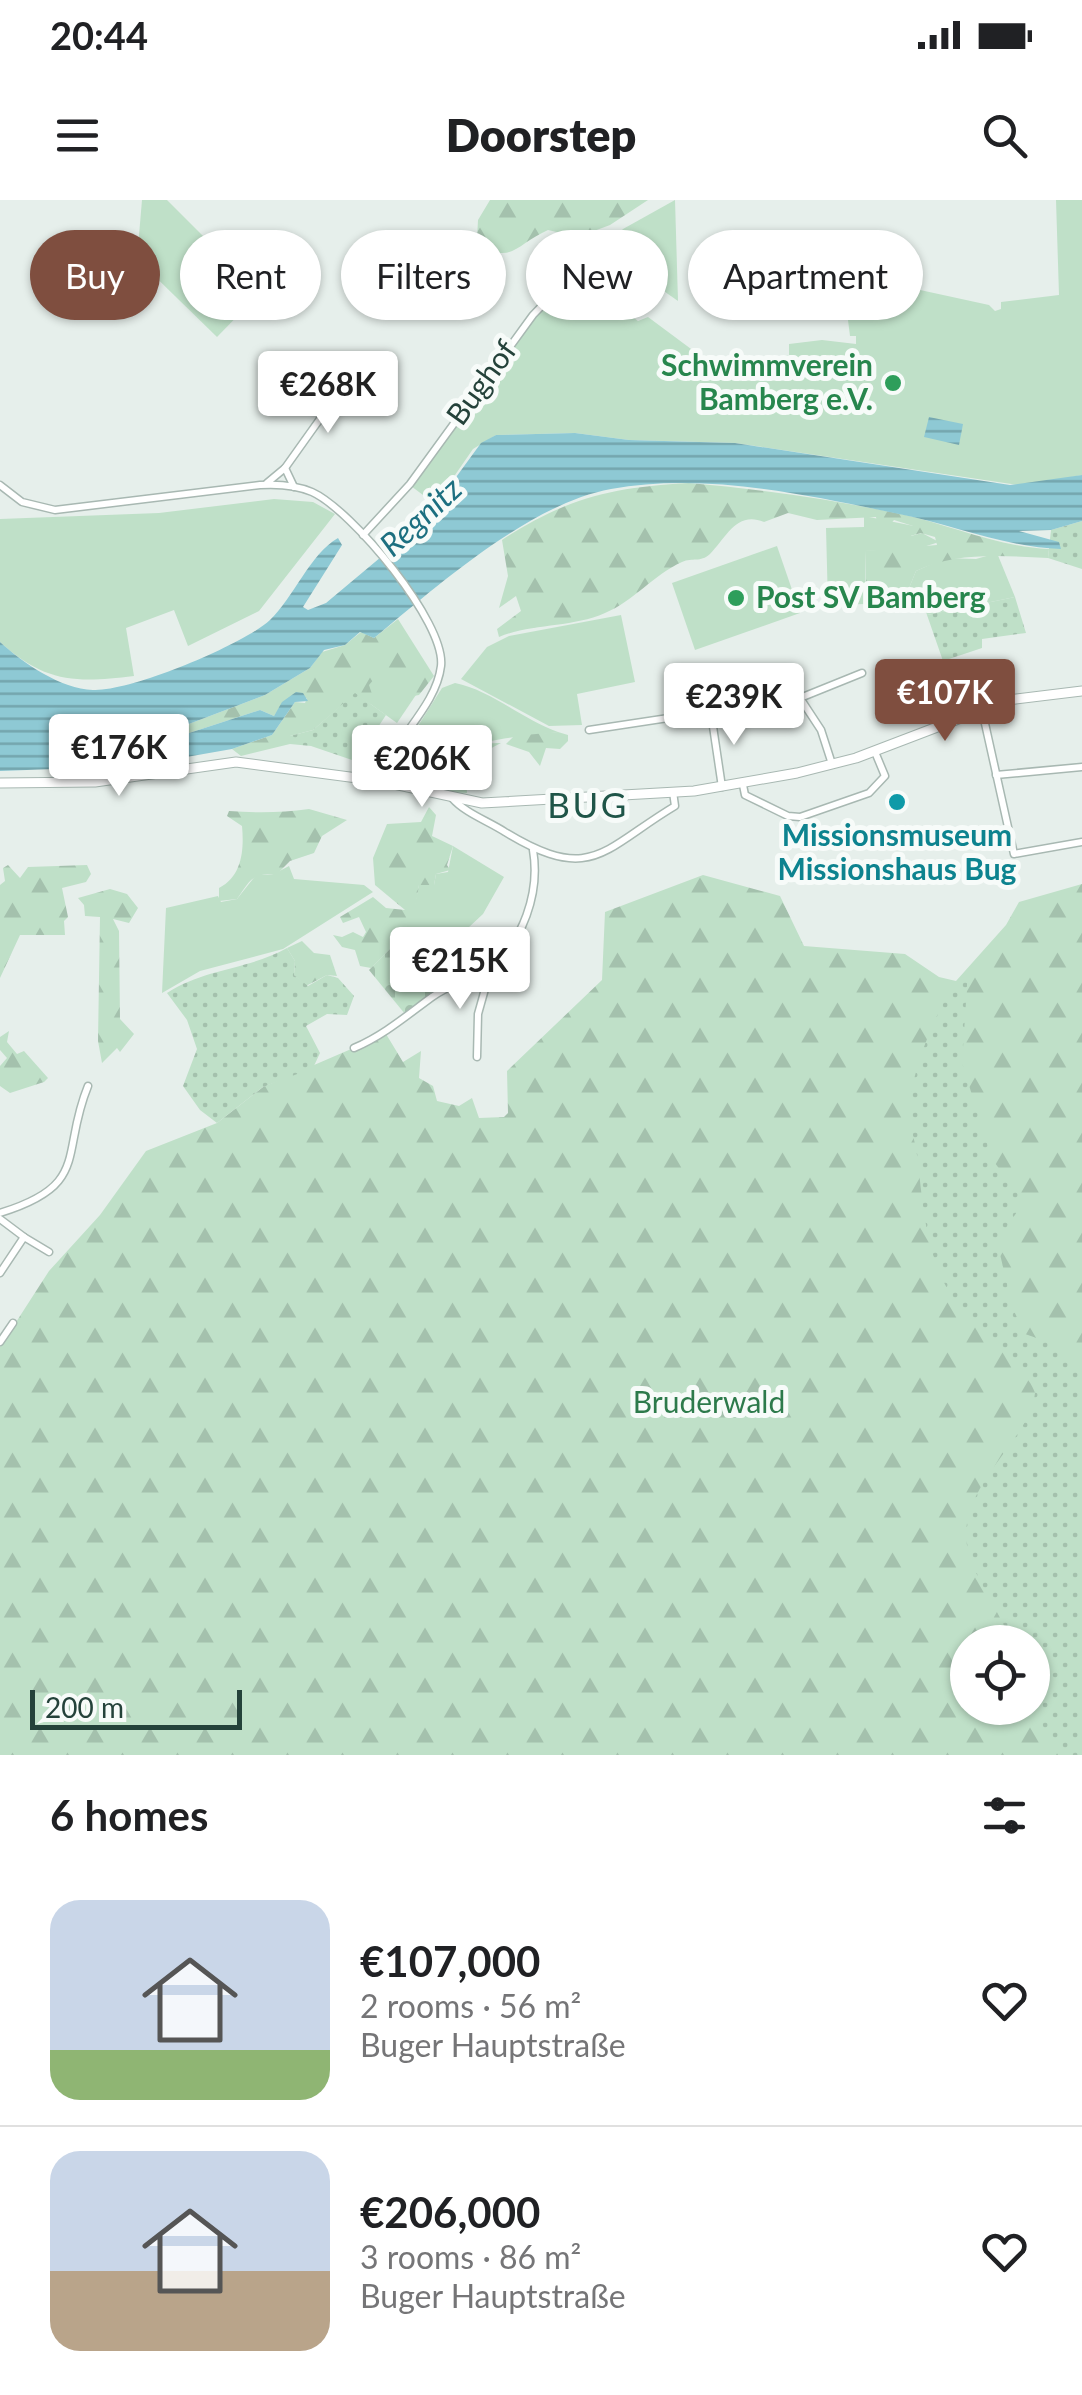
<!DOCTYPE html>
<html lang="en">
<head>
<meta charset="utf-8">
<style>
  :root { --surface:#fff; --page:#f2f2f2; --text:#202124; --muted:#757577; --line:#e0e0e0; --accent:#7f4e3f }
  body { margin:0; font-family:Lato,sans-serif; background:var(--page); color:var(--text); height:100vh; display:flex; flex-direction:column; font-size:38px; white-space:nowrap }
  * { box-sizing:border-box; margin:0 }
  p { font-size:32px; color:var(--muted) }
  .icon { flex:none; width:55px; height:55px; fill:none; stroke:currentColor; stroke-width:2; stroke-linecap:round; stroke-linejoin:round }
  .map { position:relative; height:1555px; overflow:hidden }
  .sheet { display:flex; flex-direction:column; background:var(--surface); flex:1 }
  .sheet>* { flex:none }
  .banner { position:absolute; left:30px; top:30px; width:1022px; height:90px; display:flex; gap:20px }
  .fabs { position:absolute; left:950px; top:1425px; display:grid; gap:20px }
  .fabs a { display:grid; place-items:center; width:100px; height:100px; border-radius:50%; background:var(--surface); box-shadow:0 2px 8px #0004; font-size:50px }
  .scale { position:absolute; left:30px; bottom:25px; width:212px; box-sizing:border-box; padding-left:10px; border:5px solid #24423a; border-top:0; font-size:28px; line-height:35px; white-space:nowrap; color:#24423a; -webkit-text-stroke:8px #f7fbf9; paint-order:stroke }
  .price { position:absolute; translate:-50% -85px; padding:0 22px; border-radius:10px; background:#fff; color:#222; font-size:32px; line-height:65px; filter:drop-shadow(0 2px 5px #0008) }
  .price::after { content:''; position:absolute; left:50%; top:60px; width:30px; height:22px; margin-left:-15px; background:inherit; clip-path:polygon(0 0,100% 0,50% 100%) }
  .price.current { background:var(--accent); color:#fff }
  ul { padding:0; list-style:none }
  li { display:flex; align-items:center; gap:30px; height:250px; padding:0 50px }
  li+li { border-top:2px solid var(--line) }
  li span { display:grid; place-items:center; flex:none; width:280px; height:200px; border-radius:30px; color:#555 }
  li>.icon { margin-inline-start:auto }
  span .icon { width:120px; height:120px; fill:#fffc; stroke-width:1 }
  li b { font-size:42px }
  h2 { display:flex; justify-content:space-between; align-items:center; height:120px; padding:0 50px; font-size:42px }
  .chip { padding:0 35px; border-radius:45px; background:var(--surface); box-shadow:0 2px 8px #0004; font-size:35px; line-height:90px }
  .chip.current { background:var(--accent); color:#fff }
  .status { display:flex; justify-content:space-between; align-items:center; height:70px; padding:0 50px; background:var(--surface); direction:ltr }
  .status svg { height:28px; fill:currentColor }
  header { display:flex; justify-content:space-between; align-items:center; height:130px; padding:0 50px; background:var(--surface); font-size:45px; font-weight:800 }
  .map>svg:first-child { display:block }
</style>
</head>
<body>
<div class="status"><b>20:44</b><svg viewBox="0 0 49 12"><path d="M0 12V9h3v3zM5 12V6h3v6zM10 12V3h3v9zM15 12V0h3v12zM26 1h20v11H26zM47 4h2v5h-2z"/></svg></div>
<header><svg class="icon" aria-label="menu" viewBox="0 0 24 24"><path d="M4 6h16M4 12h16M4 18h16"/></svg>Doorstep<svg class="icon" aria-label="search" viewBox="0 0 24 24"><circle cx="10" cy="10" r="6"/><path d="M15 15l6 6"/></svg></header>
<div class="map">
<svg width="1082" height="1555" viewBox="0 0 1082 1555">
  <defs>
    <pattern id="forest-firs" width="22" height="20" patternUnits="userSpaceOnUse" patternTransform="scale(2.5)"><rect width="22" height="20" fill="#bfe0c8"/><path d="M5 1l3.5 6h-7zM16 11l3.5 6h-7z" fill="#a4c1ad"/></pattern>
    <pattern id="cemetery-stones" width="16" height="16" patternUnits="userSpaceOnUse" patternTransform="scale(2.5)"><rect width="16" height="16" fill="#bfe0c8"/><path d="M2 7V4a2 2 0 0 1 4 0v3zM10 15v-3a2 2 0 0 1 4 0v3z" fill="#a4c1ad"/></pattern>
    <pattern id="park-dots" width="8" height="8" patternUnits="userSpaceOnUse" patternTransform="scale(2.5)"><rect width="8" height="8" fill="#bfe0c8"/><path d="M2 2h.1M6 6h.1" fill="none" stroke="#a4c1ad" stroke-width="1.8" stroke-linecap="round"/></pattern>
    <pattern id="water-rules" width="6" height="5" patternUnits="userSpaceOnUse" patternTransform="scale(2.5)"><rect width="6" height="5" fill="#8ec9d4"/><path d="M0 2.5h6" fill="none" stroke="#74a5ad"/></pattern>
  </defs>
  <rect width="100%" height="100%" fill="#e6efeb"/>
  <g fill="#bfe0c8">
    <polygon points="142,0 167,0 260,93 217,137 137,59"/>
    <polygon points="675,0 678,101 604,49 623,29"/>
    <polygon points="1056,0 1082,0 1082,275 1024,286 735,243 629,240 575,233 496,235 473,249 435,304 411,286 535,118 577,75 638,121 648,117 718,169 733,153 748,163 789,155 789,144 822,140 856,144 856,136 850,136 842,73 989,105 995,111 1001,109 1001,102 1059,95"/>
    <path d="M274,299L313,302L335,314L259,411L188,446L174,410L126,428L134,476C76,483 45,483 0,442V319L159,313Z"/>
    <polygon points="864,316 914,326 911,336 922,333 939,342 914,350 865,351 866,404 828,405 826,328 864,327"/>
    <polygon points="777,346 800,413 695,450 672,383"/>
    <polygon points="997,353 1015,397 927,415 919,389 907,393 916,371 945,358 976,359"/>
    <polygon points="621,415 635,482 577,494 582,525 549,526 461,479 487,447 509,436"/>
    <polygon points="379,456 422,486 397,523 355,493"/>
    <path d="M455,483C491,490 523,520 558,532C530,537 474,536 456,558L457,579L449,588L405,577L403,581L398,580L392,567L442,488Z"/>
    <polygon points="453,646 504,677 483,714 439,755 410,729 419,685 434,685 436,674 448,672"/>
    <polygon points="289,666 294,679 364,685 373,692 283,749 200,771 162,793 166,708 218,696 221,702 237,699 256,675 272,675"/>
  </g>
  <g fill="url(#forest-firs)" fill-rule="evenodd">
    <path d="M490,0H648L610,25L578,37L548,30C516,44 508,69 477,39L478,20Z"/>
    <path d="M689,283C759,289 831,299 901,314C950,325 999,347 1049,349L1048,358C1004,356 957,351 916,371L907,393L867,408L865,351L937,345L935,337L921,333L910,336L913,326L894,320L888,327L877,323L876,317L817,320L788,313L764,322C736,311 727,337 710,354C700,363 693,357 682,362C653,375 634,401 605,413C571,428 533,423 499,437L497,429L521,411L516,396L499,408L508,376L502,340C566,298 613,287 689,283Z"/>
    <polygon points="398,419 434,476 419,495 396,499 387,482 375,478 369,485 373,497 370,504 355,494 313,530 290,536 290,544 241,556 232,549 272,535 295,502 305,503 307,498 284,501 274,516 260,510 183,535 173,530 265,495 310,468 322,452 345,445 361,432 374,438"/>
    <polygon points="558,532 568,535 568,541 560,549 546,548 540,566 529,552 506,544 514,536"/>
    <path d="M501,543L465,562L467,593L449,592L456,581C451,548 473,543 501,543Z"/>
    <polygon points="429,607 436,615 432,636 453,646 447,665 450,670 436,674 434,685 419,685 412,727 371,768 360,766 355,750 342,747 333,735 342,737 353,732 363,737 366,732 359,717 343,723 340,717 373,697 386,708 405,710 375,685 373,658 387,624 421,622"/>
    <path d="M309,609L347,620L322,636L314,653L290,661L276,675C253,672 250,680 237,699L219,701V688C243,676 244,648 242,626L227,616L229,611C256,613 281,613 309,609Z"/>
    <polygon points="8,665 20,678 28,667 87,665 91,674 86,682 62,688 68,717 64,721 65,735 20,735 0,778 0,685 5,681 3,668"/>
    <path d="M703,675L780,696L804,746L905,754L939,777L956,781L1006,725L1019,702L1082,684V1555H0V1147L49,1071L100,1015L146,951L217,923L263,887L386,834L403,862L421,851L419,878L433,886L437,901L459,906L472,898L479,918L504,917L508,913L507,871L602,780L605,712ZM968,1442H1032V1508H968Z"/>
    <polygon points="110,689 127,694 138,708 129,723 113,719 119,731 120,819 134,834 120,852 117,848 102,863 98,841 100,717 85,716 84,705 78,698"/>
    <polygon points="302,741 314,753 330,755 337,776 327,775 306,786 294,775 295,761 287,748"/>
    <polygon points="9,831 7,842 17,854 24,851 48,878 44,882 10,893 0,886 0,866 7,858 0,850 0,837"/>
  </g>
  <polygon fill="url(#cemetery-stones)" points="410,729 462,778 405,814 369,770"/>
  <g fill="url(#park-dots)">
    <polygon points="1082,321 1082,369 1048,358 1051,330"/>
    <polygon points="1015,397 1026,433 982,439 982,448 943,461 927,415"/>
    <polygon points="355,493 386,515 359,556 352,560 311,546 290,544 290,536 313,530"/>
    <path d="M287,748L295,761L294,775L308,786L327,775L338,778L354,796L347,815L327,814L306,826L320,853L313,868L263,887L217,923L200,910L183,886L197,849L187,820L167,793C205,768 248,770 287,748Z"/>
    <path d="M968,771L962,863L992,959L1021,998L1019,1009L1001,1035L999,1050L1013,1109L1025,1134L1060,1146L1082,1179V1555H1058C1031,1508 1032,1495 1032,1442H1011C1000,1409 965,1369 966,1333C968,1278 1031,1237 1035,1193C1027,1167 971,1127 951,1095C925,1053 923,1003 917,955C915,940 909,924 909,909C910,876 941,790 968,771Z"/>
  </g>
  <g fill="url(#water-rules)">
    <polygon points="929,217 963,224 959,245 924,237"/>
    <path d="M575,233L629,240L735,243L1010,285L1082,275V321L1051,330L1019,331L1059,342L1061,349C1005,347 954,325 899,314C807,295 705,272 611,289C529,304 437,386 374,438L360,432L345,445L324,450L310,468L265,495L173,530L183,535L260,510L274,516L282,502L296,492L303,493L308,501L295,502L272,535L232,549L135,566L0,571V442C23,463 61,489 93,490C130,492 243,445 270,420C294,397 310,354 338,338L342,345L303,407L308,410L326,403L424,321L481,243L496,235Z"/>
  </g>
  <g fill="none" stroke-linecap="round" stroke-linejoin="round">
    <g stroke="#a8b8b2" stroke-width="9">
      <g id="minor">
        <polyline points="285,268 294,287"/>
        <polyline points="267,283 285,268 362,160"/>
        <path d="M0,285L22,302L55,310L260,285C277,284 296,285 312,292C352,310 446,423 441,466C436,508 391,541 380,581"/>
        <polyline points="363,335 410,284 533,115 609,36"/>
        <polyline points="800,498 821,530 832,564"/>
        <polyline points="982,510 1014,654 1082,642"/>
        <polyline points="711,513 722,587"/>
        <polyline points="589,530 800,498 862,473"/>
        <polyline points="996,575 1082,567"/>
        <polyline points="743,585 745,595 788,616 800,617 869,593 885,576 875,552"/>
        <path d="M452,598C465,613 488,621 505,632C592,685 603,649 675,606L673,592"/>
        <path d="M354,848C384,835 406,816 432,797C449,785 470,779 487,768C524,744 540,691 533,650"/>
        <polyline points="477,857 478,814 492,764"/>
        <path d="M0,1013C91,985 60,954 88,886"/>
        <polyline points="0,1019 24,1037"/>
        <polyline points="0,1073 24,1037 49,1052"/>
        <polyline points="0,1142 13,1123"/>
      </g>
    </g>
    <g stroke="#a8b8b2" stroke-width="11">
      <polyline id="tertiary" points="0,583 95,582 236,562 380,581 482,603 694,591 797,573 856,558 1008,500 1082,491"/>
    </g>
    <use href="#minor" stroke="#fff" stroke-width="6"/>
    <use href="#tertiary" stroke="#fff" stroke-width="9"/>
  </g>
  <g fill="#2e9e5b" stroke="#f7fbf9" stroke-width="4">
    <circle cx="893" cy="183" r="10"/>
    <circle cx="736" cy="398" r="10"/>
  </g>
  <circle fill="#0f9aa8" stroke="#f7fbf9" stroke-width="4" cx="897" cy="602" r="10"/>
  <g text-anchor="middle" stroke-width="10" stroke-linejoin="round" paint-order="stroke">
    <g font-size="30" font-weight="bold" fill="#27864d" stroke="#f7fbf9" text-anchor="end">
      <text x="873" y="176">Schwimmverein<tspan x="873" dy="34">Bamberg e.V.</tspan></text>
      <text x="756" y="408" text-anchor="start">Post SV Bamberg</text>
    </g>
    <g font-size="30" fill="#24423a" stroke="#f7fbf9">
      <text transform="translate(482 183) rotate(-54)" y="10">Bughof</text>
    </g>
    <g font-size="30" font-weight="bold" fill="#0d838f" stroke="#f7fbf9">
      <text x="897" y="646">Missionsmuseum<tspan x="897" dy="34">Missionshaus Bug</tspan></text>
    </g>
    <g font-size="30" fill="#2d7a4b" stroke="#f7fbf9">
      <text x="709" y="1213">Bruderwald</text>
    </g>
    <g font-size="32" font-style="italic" fill="#1c6f80" stroke="#f7fbf9">
      <text transform="translate(421 317) rotate(-43)" y="11">Regnitz</text>
    </g>
    <g font-size="35" letter-spacing="2.5" fill="#1f5548" stroke="#f7fbf9">
      <text x="588" y="618">BUG</text>
    </g>
  </g>
</svg>
<div class="fabs">
<a><svg class="icon" aria-label="locate" viewBox="0 0 24 24"><circle cx="12" cy="12" r="6"/><path d="M12 2v4M12 18v4M2 12h4M18 12h4"/></svg></a>
</div>
<div class="scale">200 m</div>
<b class="price" style="left:328px;top:236px">€268K</b>
<b class="price current" style="left:945px;top:544px">€107K</b>
<b class="price" style="left:734px;top:548px">€239K</b>
<b class="price" style="left:119px;top:599px">€176K</b>
<b class="price" style="left:422px;top:610px">€206K</b>
<b class="price" style="left:460px;top:812px">€215K</b>
<div class="banner">
<a class="chip current">Buy</a>
<a class="chip">Rent</a>
<a class="chip">Filters</a>
<a class="chip">New</a>
<a class="chip">Apartment</a>
</div>
</div>
<section class="sheet">
<h2>6 homes<svg class="icon" aria-label="filters" viewBox="0 0 24 24"><path d="M4 7h16M4 17h16"/><circle cx="9" cy="7" r="2"/><circle cx="15" cy="17" r="2"/></svg></h2>
<ul>
<li><span style="background:linear-gradient(#c9d6e8 75%,#8fb573 0)"><svg class="icon" aria-label="home" viewBox="0 0 24 24"><path d="M3 11l9-7 9 7M6 9v11h12V9"/></svg></span><div><b>€107,000</b><p>2 rooms · 56 m²</p><p>Buger Hauptstraße</p></div><svg class="icon" aria-label="heart" viewBox="0 0 24 24"><path d="M12 20l-8-8c-3-5 5-10 8-4 3-6 11-1 8 4z"/></svg></li>
<li><span style="background:linear-gradient(#c9d6e8 60%,#b9a48a 0)"><svg class="icon" aria-label="home" viewBox="0 0 24 24"><path d="M3 11l9-7 9 7M6 9v11h12V9"/></svg></span><div><b>€206,000</b><p>3 rooms · 86 m²</p><p>Buger Hauptstraße</p></div><svg class="icon" aria-label="heart" viewBox="0 0 24 24"><path d="M12 20l-8-8c-3-5 5-10 8-4 3-6 11-1 8 4z"/></svg></li>
</ul>
</section>
</body>
</html>
